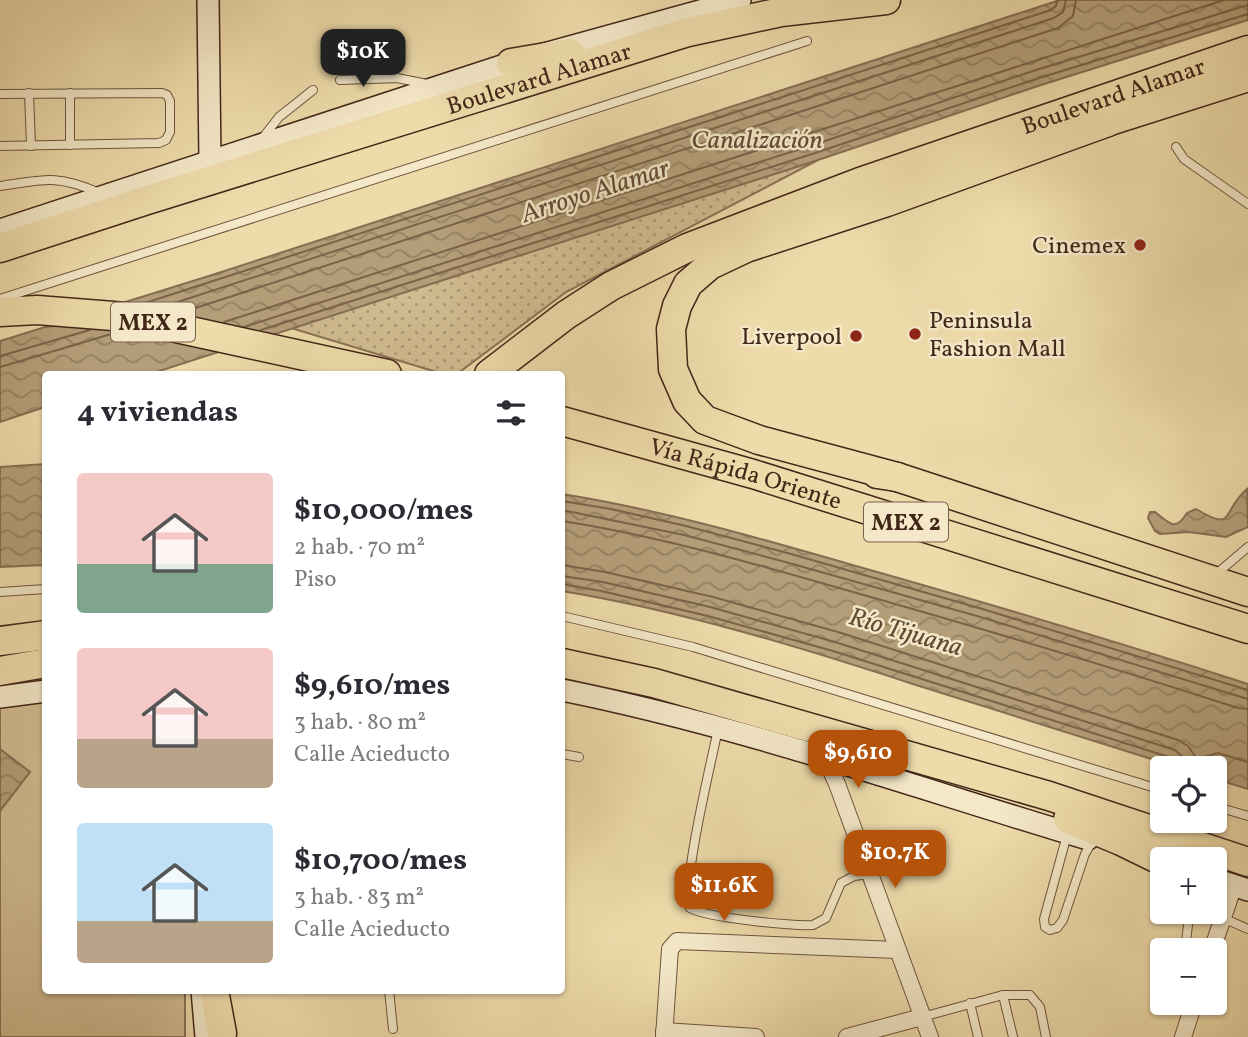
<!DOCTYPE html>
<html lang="es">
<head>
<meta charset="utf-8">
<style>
  :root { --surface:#fff; --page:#f7f7f7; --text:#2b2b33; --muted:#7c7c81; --accent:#b45309 }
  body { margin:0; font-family:Vollkorn,serif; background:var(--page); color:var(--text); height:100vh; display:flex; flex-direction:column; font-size:26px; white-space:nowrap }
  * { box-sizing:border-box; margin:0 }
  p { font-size:23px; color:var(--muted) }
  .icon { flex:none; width:38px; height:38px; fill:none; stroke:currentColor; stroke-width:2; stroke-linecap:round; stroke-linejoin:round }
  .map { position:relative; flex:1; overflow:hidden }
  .panel { position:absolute; left:42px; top:371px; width:523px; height:623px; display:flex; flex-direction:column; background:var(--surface); border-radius:7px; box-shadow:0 2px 5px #0004 }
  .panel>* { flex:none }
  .tools { position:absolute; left:1150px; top:756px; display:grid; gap:14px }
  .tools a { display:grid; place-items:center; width:77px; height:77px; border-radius:7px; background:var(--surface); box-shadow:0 2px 5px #0004; font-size:35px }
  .price { position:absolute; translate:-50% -60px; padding:0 16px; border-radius:14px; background:var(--accent); color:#fff; font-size:23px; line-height:46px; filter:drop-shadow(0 2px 4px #0008) }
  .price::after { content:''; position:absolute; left:50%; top:42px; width:21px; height:16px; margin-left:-10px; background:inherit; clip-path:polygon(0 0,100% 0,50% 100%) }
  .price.selected { background:#222; color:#fff }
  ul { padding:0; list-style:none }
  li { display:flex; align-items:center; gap:21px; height:175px; padding:0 35px }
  li span { display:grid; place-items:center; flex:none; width:196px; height:140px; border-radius:7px; color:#555 }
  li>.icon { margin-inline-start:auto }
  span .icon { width:84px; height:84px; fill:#fffc; stroke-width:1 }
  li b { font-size:30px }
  h2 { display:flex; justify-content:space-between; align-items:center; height:84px; padding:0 35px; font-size:30px }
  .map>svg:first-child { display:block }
</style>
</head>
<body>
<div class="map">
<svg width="1248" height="1037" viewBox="0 0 1248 1037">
  <defs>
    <pattern id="park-dots" width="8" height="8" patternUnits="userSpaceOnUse" patternTransform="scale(1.75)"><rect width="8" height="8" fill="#d1bc91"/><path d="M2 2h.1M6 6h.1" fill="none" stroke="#ab9976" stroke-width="1.8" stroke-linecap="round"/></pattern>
    <pattern id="water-waves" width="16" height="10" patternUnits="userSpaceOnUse" patternTransform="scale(1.75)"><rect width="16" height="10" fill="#b49e79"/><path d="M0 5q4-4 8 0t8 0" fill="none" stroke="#948162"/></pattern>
  </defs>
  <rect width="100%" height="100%" fill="#eedbaa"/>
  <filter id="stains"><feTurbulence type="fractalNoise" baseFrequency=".00286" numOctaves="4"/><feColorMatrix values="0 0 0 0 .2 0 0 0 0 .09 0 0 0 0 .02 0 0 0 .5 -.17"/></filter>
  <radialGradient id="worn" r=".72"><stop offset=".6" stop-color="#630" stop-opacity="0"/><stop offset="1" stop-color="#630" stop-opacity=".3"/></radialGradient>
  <polygon fill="#d1bc91" stroke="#8a7255" stroke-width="2" points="45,694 46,990 185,991 185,1037 0,1037 0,700"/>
  <polygon fill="url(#park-dots)" stroke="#8a7255" stroke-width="2" points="818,160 566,292 457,374 443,374 291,328"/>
  <g fill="url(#water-waves)" stroke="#866e53" stroke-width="2">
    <polygon points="1060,0 1248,0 1248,20 1041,85 818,160 150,374 46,374 45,407 0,422 0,341 212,275"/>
    <polygon points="45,464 45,565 0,567 0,467"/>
    <path d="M1247,489L1248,527L1226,537L1189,532L1160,534L1155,531L1148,518L1150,512H1155C1168,522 1175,533 1187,513L1196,509C1236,533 1221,511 1247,489Z"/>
    <path d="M562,494C662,510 759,538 856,566C987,603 1118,642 1248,684V789L1215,779L1214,768H1180C1092,741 1004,713 916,685C800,647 682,611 562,591Z"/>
    <polygon points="0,749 30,772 0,811"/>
  </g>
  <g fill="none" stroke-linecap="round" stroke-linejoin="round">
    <g stroke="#7b6249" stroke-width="2">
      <polyline points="142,304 1051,10 1056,6 1057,0"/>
      <polyline points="159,308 1054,18 1063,12 1066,0"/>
      <polyline points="180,313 1058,28 1073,16 1076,0"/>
      <polyline points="224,322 1224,0"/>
      <polyline points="244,327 813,145 1036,70 1248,5"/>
      <polyline points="261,330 815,153 1039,78 1248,14"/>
      <polyline points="0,356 90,330"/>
      <polyline points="0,367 118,332"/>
      <polyline points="562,501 611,509 686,526 791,554 979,608 1248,690"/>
      <polyline points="562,510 684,535 789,563 977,616 1248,699"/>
      <path d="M562,521C658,536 752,563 846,590C977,627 1108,666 1238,708L1248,709"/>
      <polyline points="562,565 605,572 713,597 838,632 1178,740 1188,746 1197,759 1218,753 1248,762"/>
      <polyline points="562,576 603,582 710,607 835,642 1175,750 1184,758 1186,768"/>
      <polyline points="562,584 601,591 708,616 833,651 1172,758 1176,762 1177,768"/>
    </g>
    <g stroke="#6d543d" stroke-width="10">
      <g id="lane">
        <polyline points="340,80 397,78 427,84"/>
        <polyline points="29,93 31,146"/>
        <polyline points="70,93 70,145"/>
        <polyline points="0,94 162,93 167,95 170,101 170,132 166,140 159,143 0,146"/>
        <polyline points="261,140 279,117 313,90"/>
        <polyline points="1176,147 1184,159 1248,204"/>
        <path d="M0,186C43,180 56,174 97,192"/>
        <polyline points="0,299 807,41"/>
        <polyline points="1215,575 1248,547"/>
        <polyline points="0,592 46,589"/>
        <polyline points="562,616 693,647 1162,790"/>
        <path d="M718,729C712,759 681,886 690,908C708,918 791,926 813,925L826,918L841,883L854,876L870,874"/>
        <polyline points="562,754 579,757"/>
        <polyline points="1214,806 1248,816"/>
        <polyline points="1067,835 1044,919 1045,927 1050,930 1057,928 1063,920 1085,854 1093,840"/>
        <polyline points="1156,901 1162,903"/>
        <polyline points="1183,912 1188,925 1185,950"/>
        <polyline points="1223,918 1248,929"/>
        <polyline points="389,990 393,1029"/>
        <polyline points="1003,995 1013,1037"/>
        <polyline points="970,1003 978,1037"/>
        <polyline points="922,1017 1003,995 1030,995 1040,1007 1046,1037"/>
      </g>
    </g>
    <g stroke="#6d543d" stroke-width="18">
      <g id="street">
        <polyline points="825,758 837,784 930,1037"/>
        <polyline points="1212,950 1234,885"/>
        <polyline points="664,1031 756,1037"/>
        <polyline points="664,1037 670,949 677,941 897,950"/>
        <polyline points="847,1037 922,1017"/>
        <polyline points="1183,1037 1194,1003"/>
      </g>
    </g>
    <g stroke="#422719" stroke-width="24">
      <g id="secondary">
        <polyline points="208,0 210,161"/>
        <polyline points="0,230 511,63 740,0"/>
        <path d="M562,690C741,726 914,787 1088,839"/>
        <polyline points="0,697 46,691"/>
        <polyline points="1214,879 1248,890"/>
        <polyline points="202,990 206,1037"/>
      </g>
    </g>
    <g stroke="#422719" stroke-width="31">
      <g id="highway">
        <polyline points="511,63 570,53"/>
        <polyline points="1091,127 1248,77"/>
        <path id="s1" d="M0,248L144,201L688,32L781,12L886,0"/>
        <polyline points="0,312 37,310 126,317 387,374"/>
        <path id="s2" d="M489,374L566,315L611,286L687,248L860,182L1248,50"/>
        <path id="s3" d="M562,421L753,474L1248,629"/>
        <polyline points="877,474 897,477 1248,592"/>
        <polyline points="897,477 759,440 705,420 687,401 673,369 671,329 677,306 688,284 710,265 746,248 887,202 1108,122"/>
        <polyline points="0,641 46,635"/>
        <polyline points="562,663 654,683 1049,796 1248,862"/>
        <polyline points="0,671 46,663"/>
        <polyline points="1068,819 1121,841 1162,861"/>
        <polyline points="214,990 222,1033"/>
      </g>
    </g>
    <use href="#lane" stroke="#f4e8c8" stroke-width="8"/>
    <use href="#street" stroke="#f4e8c8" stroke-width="16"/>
    <use href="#secondary" stroke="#f4e8c8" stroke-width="21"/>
    <use href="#highway" stroke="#eedbaa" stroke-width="28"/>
  </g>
  <g fill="#8f2418" stroke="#f4e8c8" stroke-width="2.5">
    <circle cx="1140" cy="245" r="7"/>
    <circle cx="915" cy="334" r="7"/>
    <circle cx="856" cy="336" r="7"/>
  </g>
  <g text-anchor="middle" stroke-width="5" stroke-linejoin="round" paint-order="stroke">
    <g fill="#f4e8c8" stroke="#77614e" stroke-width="2">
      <rect x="111" y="302.5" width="84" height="39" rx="5"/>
      <rect x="864" y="502.5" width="84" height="39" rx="5"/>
    </g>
    <g font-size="23" font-weight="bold" fill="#422719">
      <text x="153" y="330">MEX 2</text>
      <text x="906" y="530">MEX 2</text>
    </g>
    <g font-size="24" fill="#422719" stroke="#f4e8c8">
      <text dy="8" stroke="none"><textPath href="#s1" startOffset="565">Boulevard Alamar</textPath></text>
      <text dy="8" stroke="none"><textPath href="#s2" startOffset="688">Boulevard Alamar</textPath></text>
      <text dy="8" stroke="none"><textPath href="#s3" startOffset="191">Vía Rápida Oriente</textPath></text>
    </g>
    <g font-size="24" fill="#422719" stroke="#f4e8c8" text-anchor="end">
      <text x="1126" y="253">Cinemex</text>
      <text x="929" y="328" text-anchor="start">Peninsula<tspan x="929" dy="28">Fashion Mall</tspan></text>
      <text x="842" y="344">Liverpool</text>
    </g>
    <g font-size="26" font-style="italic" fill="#644b36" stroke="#f4e8c8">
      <text x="757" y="148">Canalización</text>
      <text transform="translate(595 190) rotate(-18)" y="9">Arroyo Alamar</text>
      <text transform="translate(906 631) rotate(16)" y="9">Río Tijuana</text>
    </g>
  </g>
  <rect width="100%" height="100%" filter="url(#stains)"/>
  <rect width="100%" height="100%" fill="url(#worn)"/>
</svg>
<div class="tools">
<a><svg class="icon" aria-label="locate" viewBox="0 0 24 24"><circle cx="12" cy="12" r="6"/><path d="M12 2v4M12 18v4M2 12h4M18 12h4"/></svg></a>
<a>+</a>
<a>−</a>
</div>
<b class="price selected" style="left:363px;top:89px">$10K</b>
<b class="price" style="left:858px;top:790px">$9,610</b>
<b class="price" style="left:895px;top:890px">$10.7K</b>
<b class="price" style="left:724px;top:923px">$11.6K</b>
<section class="panel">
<h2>4 viviendas<svg class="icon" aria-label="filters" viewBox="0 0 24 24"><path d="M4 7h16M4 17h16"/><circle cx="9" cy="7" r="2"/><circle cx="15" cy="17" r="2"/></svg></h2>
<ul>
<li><span style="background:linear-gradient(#f6c9c9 65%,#7fa58c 0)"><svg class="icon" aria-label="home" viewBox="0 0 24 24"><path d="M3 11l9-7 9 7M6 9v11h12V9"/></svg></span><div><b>$10,000/mes</b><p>2 hab. · 70 m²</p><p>Piso</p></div></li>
<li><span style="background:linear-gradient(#f6c9c9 65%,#b9a48a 0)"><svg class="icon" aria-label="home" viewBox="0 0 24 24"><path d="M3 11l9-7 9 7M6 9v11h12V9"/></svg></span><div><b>$9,610/mes</b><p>3 hab. · 80 m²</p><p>Calle Acieducto</p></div></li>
<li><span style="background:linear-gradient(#bfe0f5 70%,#b9a48a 0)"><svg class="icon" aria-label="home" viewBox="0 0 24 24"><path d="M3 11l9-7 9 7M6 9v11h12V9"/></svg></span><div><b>$10,700/mes</b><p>3 hab. · 83 m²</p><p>Calle Acieducto</p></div></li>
</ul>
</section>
</div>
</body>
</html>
